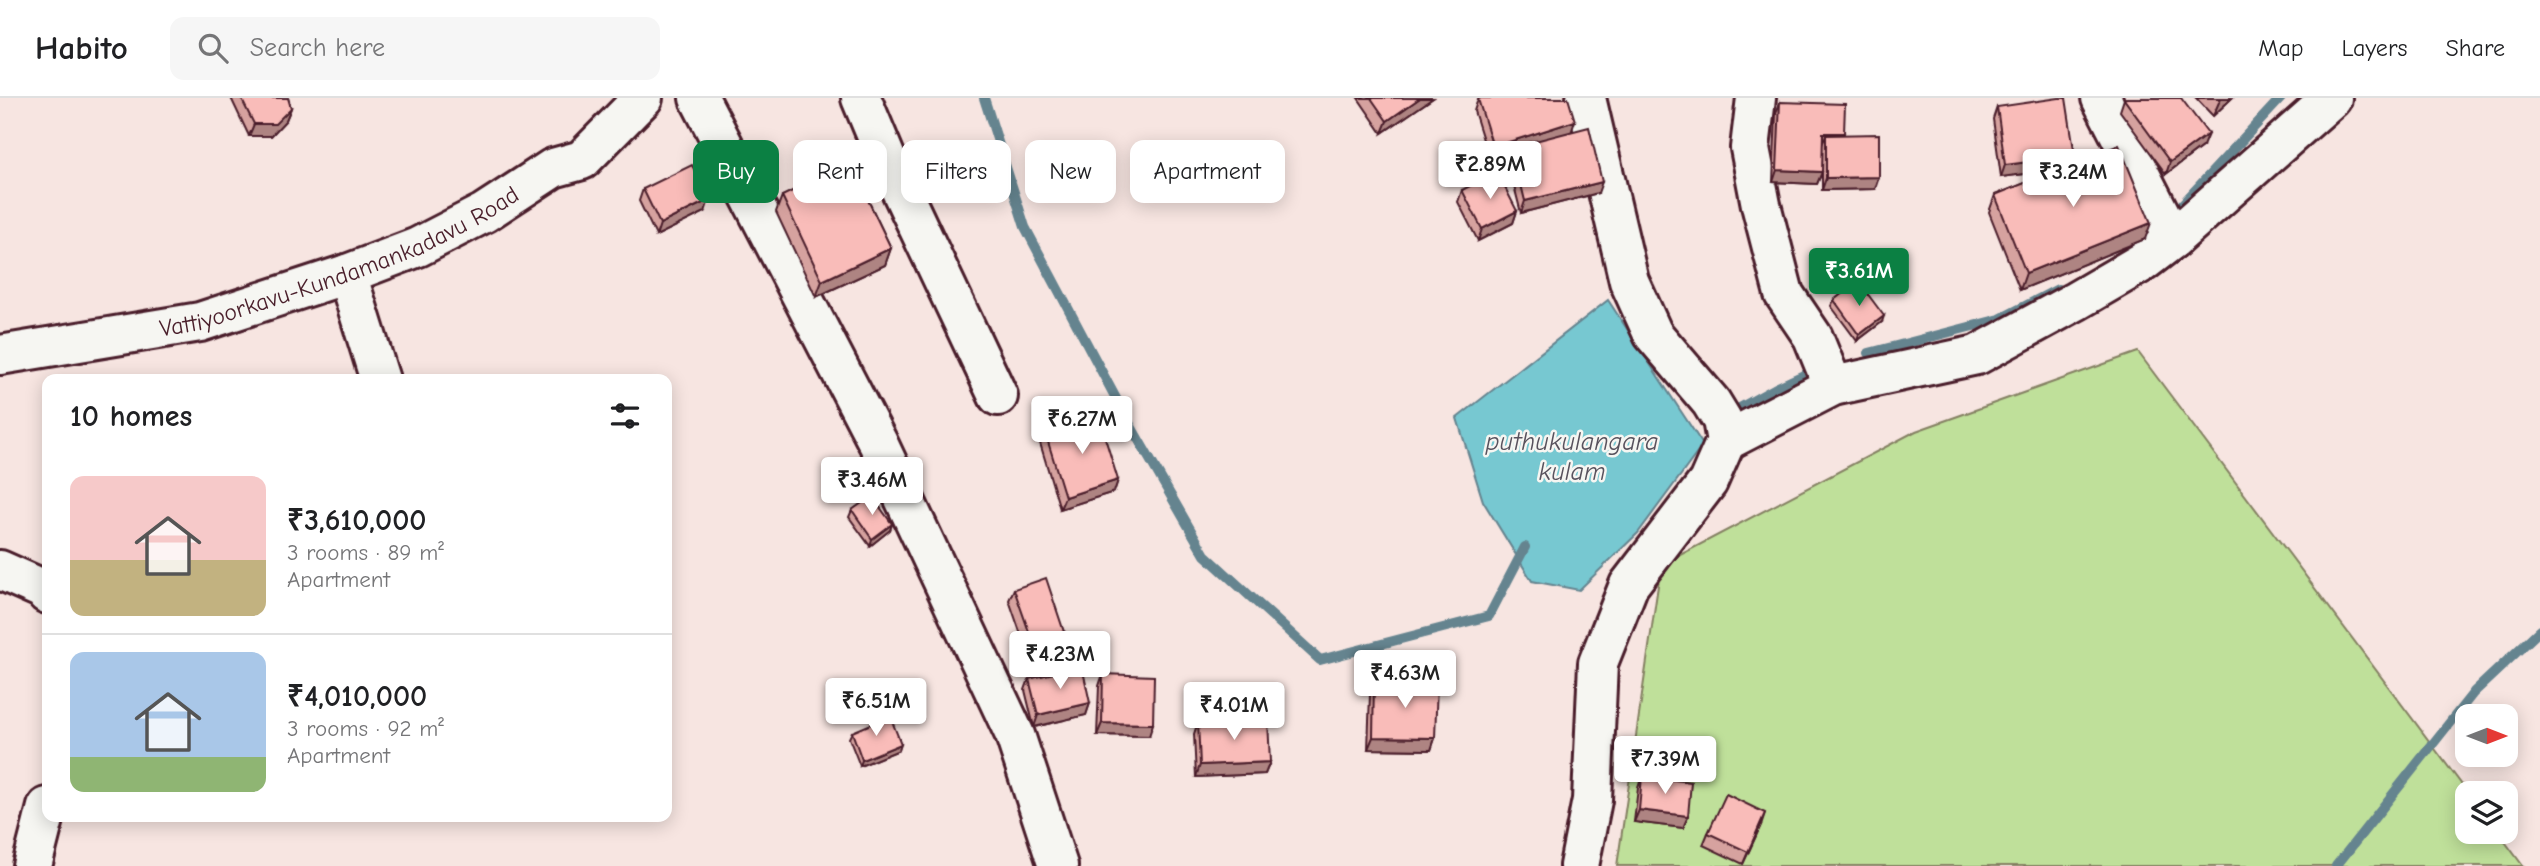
<!DOCTYPE html>
<html lang="en">
<head>
<meta charset="utf-8">
<style>
  :root { --surface:#fff; --page:#f6f6f6; --text:#202124; --muted:#757577; --line:#e0e0e0; --accent:#0b8043 }
  body { margin:0; font-family:"Comic Neue",sans-serif; background:var(--page); color:var(--text); height:100vh; display:flex; flex-direction:column; font-size:26px; white-space:nowrap }
  * { box-sizing:border-box; margin:0 }
  p { font-size:23px; color:var(--muted) }
  .icon { flex:none; width:38px; height:38px; fill:none; stroke:currentColor; stroke-width:2; stroke-linecap:round; stroke-linejoin:round }
  .map { position:relative; flex:1; overflow:hidden }
  .sheet { position:absolute; left:42px; top:276px; width:630px; height:448px; display:flex; flex-direction:column; background:var(--surface); border-radius:14px; box-shadow:0 4px 18px #0003 }
  .sheet>* { flex:none }
  .hud { position:absolute; left:693px; top:42px; width:665px; height:63px; display:flex; gap:14px }
  .needle { width:46px; rotate:90deg }
  .controls { position:absolute; left:2455px; top:606px; display:grid; gap:14px }
  .controls a { display:grid; place-items:center; width:63px; height:63px; border-radius:14px; background:var(--surface); box-shadow:0 4px 18px #0003; font-size:35px }
  .price { position:absolute; translate:-50% -60px; padding:0 16px; border-radius:7px; background:#fff; color:#222; font-size:23px; line-height:46px; filter:drop-shadow(0 2px 4px #0008) }
  .price::after { content:''; position:absolute; left:50%; top:42px; width:21px; height:16px; margin-left:-10px; background:inherit; clip-path:polygon(0 0,100% 0,50% 100%) }
  .price.on { background:var(--accent); color:#fff }
  ul { padding:0; list-style:none }
  li { display:flex; align-items:center; gap:21px; height:175px; padding:0 28px }
  li+li { border-top:2px solid var(--line) }
  li span { display:grid; place-items:center; flex:none; width:196px; height:140px; border-radius:14px; color:#555 }
  li>.icon { margin-inline-start:auto }
  span .icon { width:84px; height:84px; fill:#fffc; stroke-width:1 }
  li b { font-size:30px }
  h2 { display:flex; justify-content:space-between; align-items:center; height:84px; padding:0 28px; font-size:30px }
  .chip { padding:0 24px; border-radius:14px; background:var(--surface); box-shadow:0 4px 18px #0003; font-size:24px; line-height:63px }
  .chip.on { background:var(--accent); color:#fff }
  header { display:flex; align-items:center; gap:42px; box-sizing:border-box; height:98px; padding:0 35px; background:var(--surface); border-bottom:2px solid var(--line) }
  header strong { font-size:33px }
  nav { display:flex; gap:38px; margin-inline-start:auto; font-size:24px }
  .search { width:490px; height:63px; background:var(--page); display:flex; align-items:center; gap:18px; box-sizing:border-box; padding:0 24px; border-radius:14px; color:var(--muted); font-size:26px }
  .map>svg:first-child { display:block }
</style>
</head>
<body>
<header>
<strong>Habito</strong>
<div class="search"><svg class="icon" aria-label="search" viewBox="0 0 24 24"><circle cx="10" cy="10" r="6"/><path d="M15 15l6 6"/></svg>Search here</div>
<nav><a>Map</a><a>Layers</a><a>Share</a></nav>
</header>
<div class="map">
<svg width="2540" height="768" viewBox="0 0 2540 768">
  <rect width="100%" height="100%" fill="#f7e5e1"/>
  <filter id="ink" filterUnits="userSpaceOnUse"><feTurbulence type="fractalNoise" baseFrequency=".0143" numOctaves="2"/><feDisplacementMap in="SourceGraphic" scale="14" xChannelSelector="R" yChannelSelector="G"/><feConvolveMatrix kernelMatrix="1 2 1 2 8 2 1 2 1" color-interpolation-filters="sRGB"/></filter>
  <g filter="url(#ink)">
    <polygon fill="#bfe09a" stroke="#848062" stroke-width="2" points="2138,254 2468,695 2468,733 2497,733 2523,768 1617,768 1661,467 1916,333"/>
    <polygon fill="#77c8d1" stroke="#65848f" stroke-width="2" points="1608,202 1703,347 1638,435 1579,492 1532,483 1483,403 1457,320"/>
    <g fill="none" stroke-linecap="round" stroke-linejoin="round">
      <g stroke="#65848f" stroke-width="10">
        <polyline points="984,0 1025,129 1129,325 1205,457 1320,562 1489,518 1525,449"/>
        <polyline points="2176,113 2281,0"/>
        <polyline points="1869,255 2000,221 2058,191"/>
        <polyline points="1740,310 1778,289 1808,275"/>
        <polyline points="2336,768 2474,594 2540,532"/>
      </g>
      <g stroke="#4a1f2b" stroke-width="44">
        <g id="minor">
          <polyline points="699,0 878,345 1015,637 1058,768"/>
          <polyline points="861,0 888,65 998,298"/>
          <polyline points="1756,0 1750,50 1761,107 1784,196 1813,239 1833,288"/>
          <polyline points="2101,0 2173,141"/>
          <polyline points="347,176 380,282"/>
          <path id="s1" d="M0,257L200,224L347,176L418,149L484,115L553,70L582,62L643,0"/>
          <polyline points="1726,343 1833,288 1977,257 2076,203 2143,164 2173,141 2332,0"/>
          <polyline points="0,472 45,492 47,496"/>
          <polyline points="32,768 47,709"/>
          <polyline points="1579,768 1592,702 1598,565 1629,487 1708,384 1726,343 1722,322 1711,304 1653,236 1629,183 1586,0"/>
        </g>
      </g>
      <use href="#minor" stroke="#f6f6f2" stroke-width="38"/>
    </g>
    <g fill="#d6a29f" stroke="#4a1f2b" stroke-width="2">
      <polygon points="231,0 288,0 291,10 286,22 271,38 249,38"/>
      <polygon points="1358,0 1433,0 1382,35"/>
      <polygon points="2196,0 2232,0 2213,18"/>
      <polygon points="1478,1 1572,34 1598,95 1521,115 1507,60 1510,54 1489,61 1474,13"/>
      <polygon points="2124,1 2203,48 2166,76 2120,13"/>
      <polygon points="1780,4 1844,37 1875,91 1822,92 1822,74 1817,86 1773,84 1776,16"/>
      <polygon points="1997,9 2075,58 2072,66 2145,141 2020,192 1989,114 1995,97 2058,72 2001,79 1993,21"/>
      <polygon points="643,91 705,114 656,138 639,103"/>
      <polygon points="1462,92 1517,113 1513,125 1478,143 1458,104"/>
      <polygon points="782,98 869,104 891,150 885,167 816,199 776,114"/>
      <polygon points="1834,202 1882,224 1857,243 1831,208"/>
      <polygon points="1045,334 1118,382 1114,394 1060,411 1040,345"/>
      <polygon points="852,412 892,426 890,432 870,448 849,419"/>
      <polygon points="1014,491 1064,534 1060,546 1028,557 1009,502"/>
      <polygon points="1103,576 1149,638 1097,637 1099,588"/>
      <polygon points="1029,581 1090,605 1086,617 1034,629 1025,592"/>
      <polygon points="1374,584 1435,640 1431,652 1368,651 1370,596"/>
      <polygon points="1198,624 1270,664 1265,676 1196,679 1194,636"/>
      <polygon points="852,634 901,646 899,652 860,668 849,640"/>
      <polygon points="1642,678 1688,718 1683,730 1634,724 1638,690"/>
      <polygon points="1761,727 1743,766 1703,747 1708,735"/>
    </g>
    <g fill="#ae8482" stroke="#4a1f2b" stroke-width="2">
      <polygon points="1420,0 1433,0 1382,35 1387,23"/>
      <polygon points="2221,0 2232,0 2213,18 2220,2"/>
      <polygon points="291,10 286,22 271,38 249,38 254,26"/>
      <polygon points="1575,23 1571,35 1512,49 1510,54 1489,61 1493,49"/>
      <polygon points="1823,35 1844,35 1840,47 1826,37 1822,47"/>
      <polygon points="2208,36 2203,48 2166,76 2170,64"/>
      <polygon points="2075,58 2070,70 2001,79 2005,67"/>
      <polygon points="1777,72 1822,74 1817,86 1773,84"/>
      <polygon points="1879,79 1875,91 1822,92 1826,80"/>
      <polygon points="1602,84 1598,95 1521,115 1525,103"/>
      <polygon points="873,92 867,109 865,96"/>
      <polygon points="709,102 705,114 656,138 660,126"/>
      <polygon points="1517,113 1513,125 1478,143 1482,131"/>
      <polygon points="2151,125 2145,141 2020,192 2026,175"/>
      <polygon points="891,150 885,167 816,199 822,183"/>
      <polygon points="1884,218 1882,224 1857,243 1859,237"/>
      <polygon points="1118,382 1114,394 1060,411 1065,399"/>
      <polygon points="892,426 890,432 870,448 872,441"/>
      <polygon points="1064,534 1060,546 1028,557 1033,545"/>
      <polygon points="1090,605 1086,617 1034,629 1038,617"/>
      <polygon points="1102,625 1153,626 1149,638 1097,637"/>
      <polygon points="1373,639 1435,640 1431,652 1368,651"/>
      <polygon points="901,646 899,652 860,668 862,662"/>
      <polygon points="1270,664 1265,676 1196,679 1200,667"/>
      <polygon points="1639,712 1688,718 1683,730 1634,724"/>
      <polygon points="1765,715 1761,727 1743,766 1748,754"/>
    </g>
    <g fill="#f9bcb9" stroke="#4a1f2b" stroke-width="2">
      <polygon points="241,0 288,0 291,10 275,26 254,26"/>
      <polygon points="1371,0 1420,0 1387,23"/>
      <polygon points="1481,0 1568,0 1575,23 1493,49 1478,1"/>
      <polygon points="2059,0 2066,0 2075,58 2005,67 1997,9"/>
      <polygon points="2126,0 2181,0 2208,36 2170,64 2124,1"/>
      <polygon points="1780,4 1845,6 1844,35 1823,35 1822,74 1777,72"/>
      <polygon points="1589,29 1602,84 1525,103 1512,49"/>
      <polygon points="1879,36 1879,79 1826,80 1826,37"/>
      <polygon points="2119,47 2151,125 2026,175 1995,97"/>
      <polygon points="858,61 873,92 865,96 891,150 822,183 782,98"/>
      <polygon points="692,67 709,102 660,126 643,91"/>
      <polygon points="1497,74 1517,113 1482,131 1462,92"/>
      <polygon points="1858,183 1884,218 1859,237 1834,202"/>
      <polygon points="1098,317 1118,382 1065,399 1045,334"/>
      <polygon points="872,398 892,426 872,441 852,412"/>
      <polygon points="1046,480 1064,534 1033,545 1014,491"/>
      <polygon points="1082,568 1090,605 1038,617 1029,581"/>
      <polygon points="1103,576 1154,578 1153,626 1102,625"/>
      <polygon points="1374,584 1437,585 1435,640 1373,639"/>
      <polygon points="890,618 901,646 862,662 852,634"/>
      <polygon points="1268,622 1270,664 1200,667 1198,624"/>
      <polygon points="1642,678 1691,684 1688,718 1639,712"/>
      <polygon points="1726,696 1765,715 1748,754 1708,735"/>
    </g>
  </g>
  <g text-anchor="middle" stroke-width="5" stroke-linejoin="round" paint-order="stroke">
    <g font-size="24" fill="#4a1f2b" stroke="#f6f6f2">
      <text dy="8" stroke="none"><textPath href="#s1" startOffset="354">Vattiyoorkavu-Kundamankadavu Road</textPath></text>
    </g>
    <g font-size="26" font-style="italic" fill="#58525d" stroke="#f6f6f2">
      <text x="1572" y="352">puthukulangara<tspan x="1572" dy="30">kulam</tspan></text>
    </g>
  </g>
</svg>
<div class="controls">
<a><svg class="needle" viewBox="-14 -14 28 28"><path d="M0-13l5 13h-10z" fill="#e53935"/><path d="M0 13l5-13h-10z" fill="#757577"/></svg></a>
<a><svg class="icon" aria-label="layers" viewBox="0 0 24 24"><path d="M12 4l9 5-9 5-9-5zM3 14l9 5 9-5"/></svg></a>
</div>
<b class="price" style="left:1490px;top:103px">₹2.89M</b>
<b class="price" style="left:2073px;top:111px">₹3.24M</b>
<b class="price on" style="left:1859px;top:210px">₹3.61M</b>
<b class="price" style="left:1082px;top:358px">₹6.27M</b>
<b class="price" style="left:872px;top:419px">₹3.46M</b>
<b class="price" style="left:1060px;top:593px">₹4.23M</b>
<b class="price" style="left:1405px;top:612px">₹4.63M</b>
<b class="price" style="left:876px;top:640px">₹6.51M</b>
<b class="price" style="left:1234px;top:644px">₹4.01M</b>
<b class="price" style="left:1665px;top:698px">₹7.39M</b>
<div class="hud">
<a class="chip on">Buy</a>
<a class="chip">Rent</a>
<a class="chip">Filters</a>
<a class="chip">New</a>
<a class="chip">Apartment</a>
</div>
<section class="sheet">
<h2>10 homes<svg class="icon" aria-label="filters" viewBox="0 0 24 24"><path d="M4 7h16M4 17h16"/><circle cx="9" cy="7" r="2"/><circle cx="15" cy="17" r="2"/></svg></h2>
<ul>
<li><span style="background:linear-gradient(#f6c9c9 60%,#c2b280 0)"><svg class="icon" aria-label="home" viewBox="0 0 24 24"><path d="M3 11l9-7 9 7M6 9v11h12V9"/></svg></span><div><b>₹3,610,000</b><p>3 rooms · 89 m²</p><p>Apartment</p></div></li>
<li><span style="background:linear-gradient(#a9c7e8 75%,#8fb573 0)"><svg class="icon" aria-label="home" viewBox="0 0 24 24"><path d="M3 11l9-7 9 7M6 9v11h12V9"/></svg></span><div><b>₹4,010,000</b><p>3 rooms · 92 m²</p><p>Apartment</p></div></li>
</ul>
</section>
</div>
</body>
</html>
